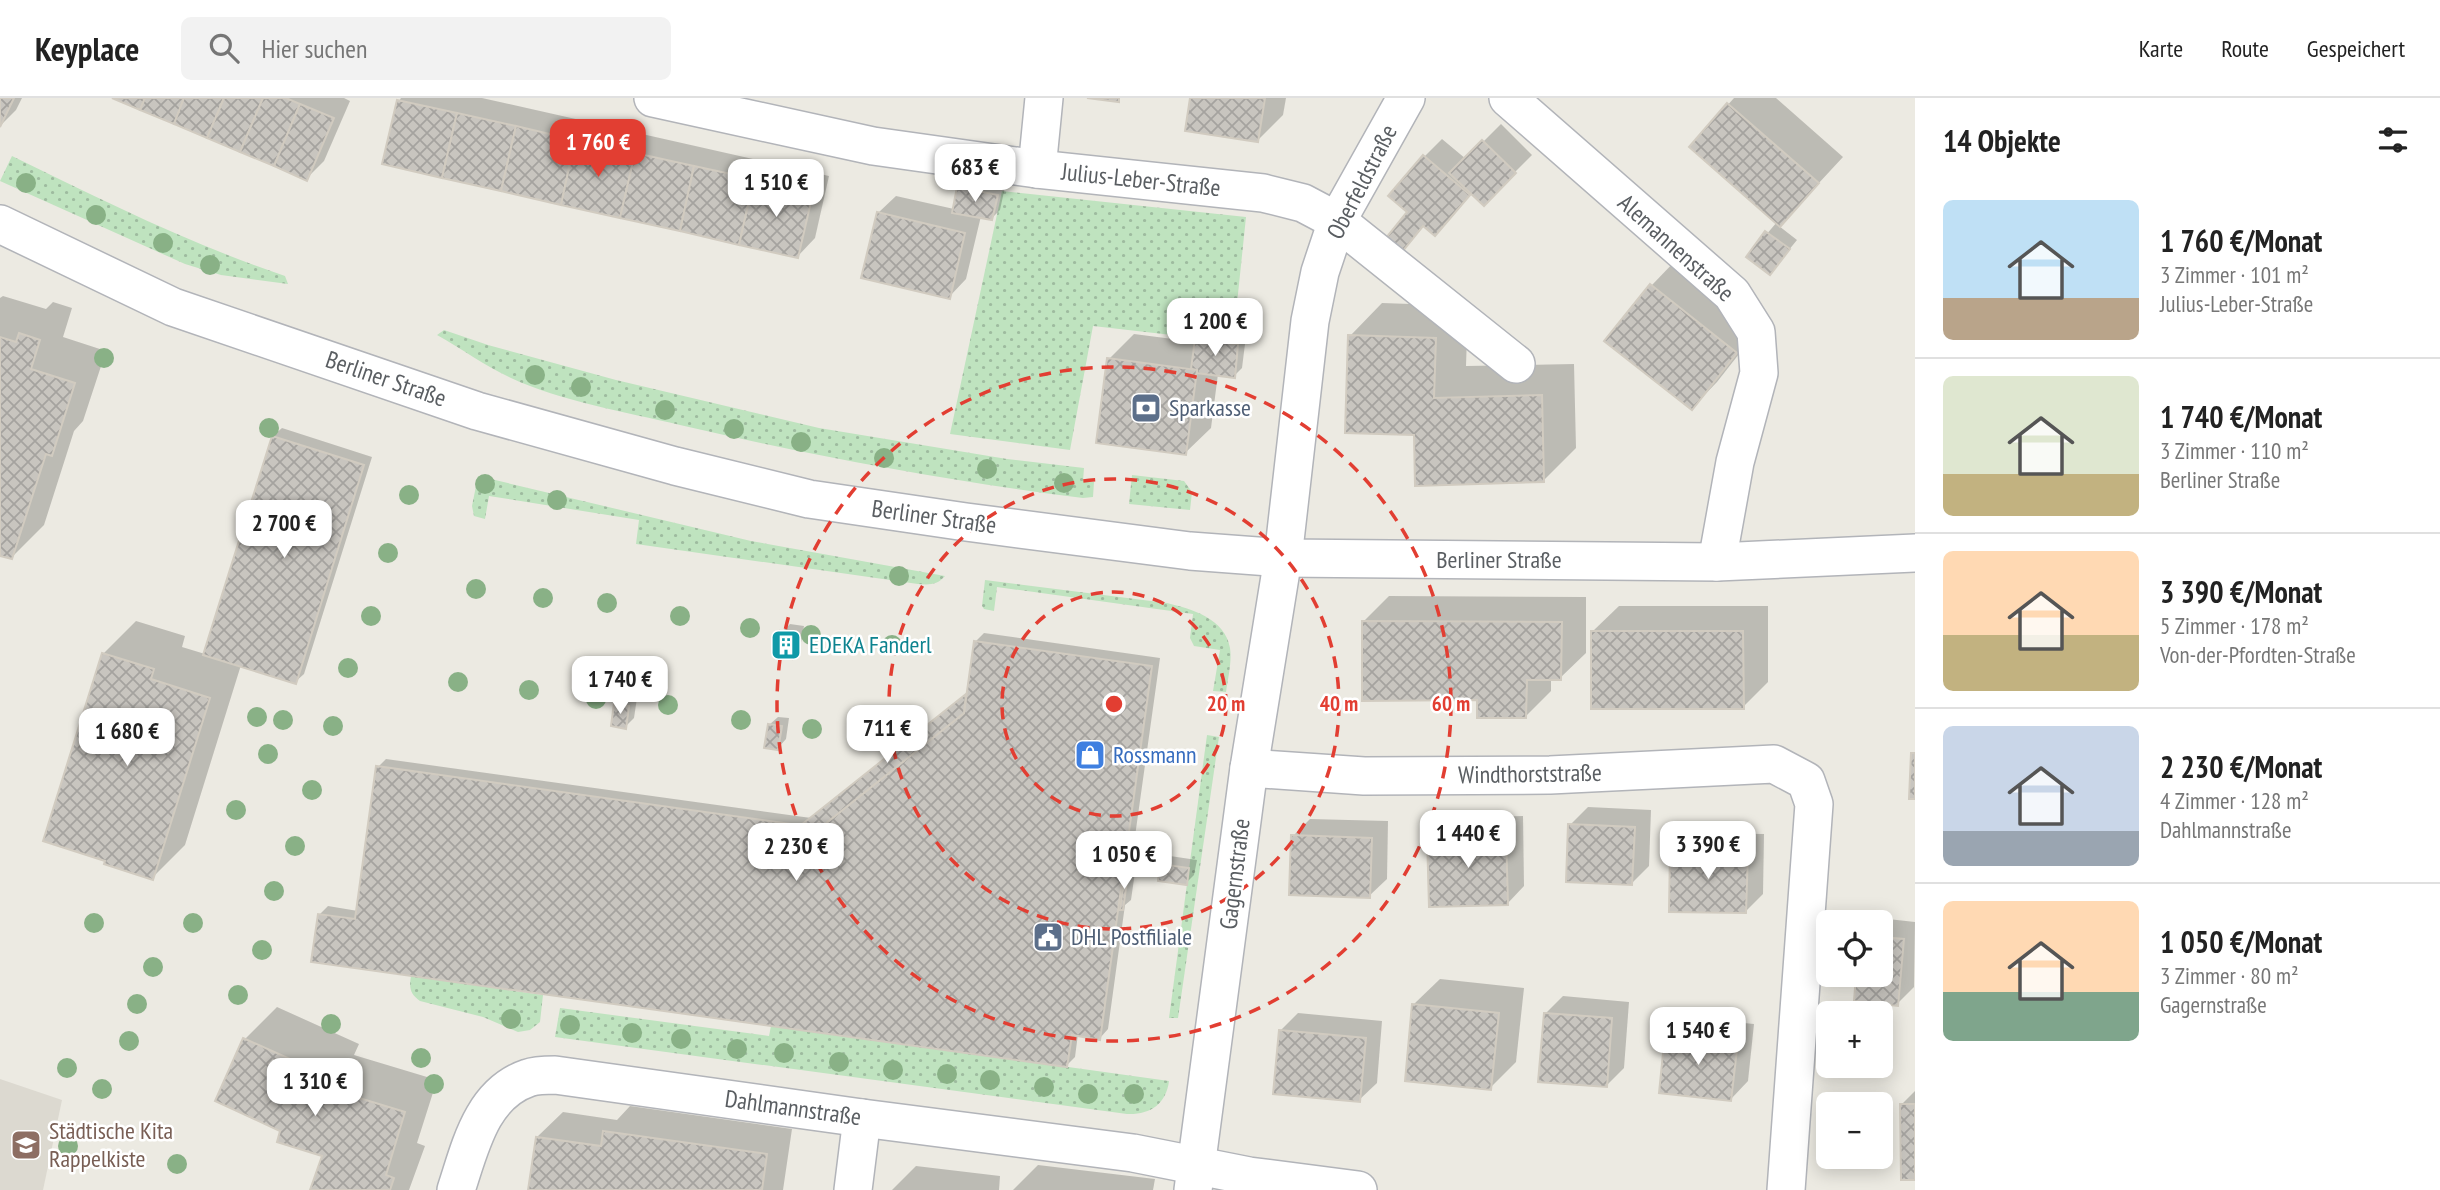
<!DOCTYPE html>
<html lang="de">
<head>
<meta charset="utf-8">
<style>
  :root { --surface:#fff; --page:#f2f2f2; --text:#222; --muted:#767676; --line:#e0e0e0; --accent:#e23e32 }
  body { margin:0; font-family:"PT Sans Narrow",sans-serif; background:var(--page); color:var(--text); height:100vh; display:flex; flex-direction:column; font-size:26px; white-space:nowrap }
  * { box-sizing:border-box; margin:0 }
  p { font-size:23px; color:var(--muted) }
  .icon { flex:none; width:38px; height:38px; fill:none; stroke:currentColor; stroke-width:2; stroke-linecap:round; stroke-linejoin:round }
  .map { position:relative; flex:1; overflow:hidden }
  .drawer { display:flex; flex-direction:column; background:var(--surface); width:525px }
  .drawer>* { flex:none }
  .tools { position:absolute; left:1816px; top:812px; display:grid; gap:14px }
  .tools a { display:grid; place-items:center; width:77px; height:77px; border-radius:10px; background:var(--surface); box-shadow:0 4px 18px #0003; font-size:35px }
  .price { position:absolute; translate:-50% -60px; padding:0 16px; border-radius:14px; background:#fff; color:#222; font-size:23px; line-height:46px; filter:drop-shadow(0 2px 4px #0008) }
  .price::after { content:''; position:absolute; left:50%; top:42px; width:21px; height:16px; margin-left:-10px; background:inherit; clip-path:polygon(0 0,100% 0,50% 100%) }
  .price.active { background:var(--accent); color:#fff }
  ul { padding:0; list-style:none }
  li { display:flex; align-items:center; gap:21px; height:175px; padding:0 28px }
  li+li { border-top:2px solid var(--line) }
  li span { display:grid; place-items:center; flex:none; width:196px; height:140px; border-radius:10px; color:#555 }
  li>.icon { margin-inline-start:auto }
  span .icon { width:84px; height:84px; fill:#fffc; stroke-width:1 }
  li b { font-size:30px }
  h2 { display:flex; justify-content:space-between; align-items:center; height:84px; padding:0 28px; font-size:30px }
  header { display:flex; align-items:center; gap:42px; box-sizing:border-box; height:98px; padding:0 35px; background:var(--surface); border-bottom:2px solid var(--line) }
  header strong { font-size:33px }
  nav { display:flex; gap:38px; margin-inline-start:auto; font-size:24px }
  .search { width:490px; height:63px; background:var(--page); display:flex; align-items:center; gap:18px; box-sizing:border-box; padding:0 24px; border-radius:10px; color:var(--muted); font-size:26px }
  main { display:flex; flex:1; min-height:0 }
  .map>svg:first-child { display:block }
</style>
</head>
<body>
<header>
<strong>Keyplace</strong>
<div class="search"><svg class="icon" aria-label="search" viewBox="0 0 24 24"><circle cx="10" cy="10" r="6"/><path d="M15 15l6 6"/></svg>Hier suchen</div>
<nav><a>Karte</a><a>Route</a><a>Gespeichert</a></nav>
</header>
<main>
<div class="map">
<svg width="1915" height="1092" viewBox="0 0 1915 1092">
  <defs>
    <pattern id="green-dots" width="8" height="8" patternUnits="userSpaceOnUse" patternTransform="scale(1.75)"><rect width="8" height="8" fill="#bfe3bf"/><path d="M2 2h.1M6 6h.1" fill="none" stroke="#9ebb9f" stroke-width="1.8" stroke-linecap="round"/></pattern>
    <pattern id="building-cross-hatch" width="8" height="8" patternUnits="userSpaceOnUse" patternTransform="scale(1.75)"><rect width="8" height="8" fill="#c8c5bf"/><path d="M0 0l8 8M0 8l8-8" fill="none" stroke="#a5a39f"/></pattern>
  </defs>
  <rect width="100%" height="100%" fill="#eceae2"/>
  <polygon fill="#dcd9d0" points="0,981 62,1002 43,1092 0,1092"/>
  <g fill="url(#green-dots)">
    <path d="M12,58C102,102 190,146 285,178L288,186L221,177L185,166L0,83Z"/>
    <polygon points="1002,93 1246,119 1233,244 1093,228 1070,352 950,336"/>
    <path d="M444,232L488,247L616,282L819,330L1007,361L1084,370L1083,383L1094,384L1093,399L1083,400C947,383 813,358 680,327C626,314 560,303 511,280C485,268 462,251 437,237Z"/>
    <polygon points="1132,377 1184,383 1192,394 1190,412 1129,406"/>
    <path d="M478,378L751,443L945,478C937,487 930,487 918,486L636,446L639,422L489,398L485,421L474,418L472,408Z"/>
    <path d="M985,482L1167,505C1191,511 1225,520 1230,550C1232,564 1228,580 1226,594L1213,593L1220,552L1194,548L1190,540L1193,516L997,489L994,513L984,511L982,508Z"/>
    <polygon points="1207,637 1219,639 1178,920 1169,920"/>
    <path d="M411,878L543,897L540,924L530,932L518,934L483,919L420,903C410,896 409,890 411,878Z"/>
    <path d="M560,910L769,938L771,928L1169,983C1166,1007 1149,1017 1127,1016L555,939Z"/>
  </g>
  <g fill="#0003">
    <polygon points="0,0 22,0 16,12 0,28"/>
    <polygon points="115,0 344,0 350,3 324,63 307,80"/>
    <polygon points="401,0 482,0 829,78 815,140 798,158 399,3"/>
    <polygon points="1192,0 1286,0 1283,17 1258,42"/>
    <polygon points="1734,0 1776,0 1843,59 1779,128 1797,142 1770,175 1748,158 1777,124 1691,48"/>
    <polygon points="1501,26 1532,57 1484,105 1472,94 1435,135 1425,127 1398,156 1424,59 1442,41 1466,61"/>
    <polygon points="967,82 1005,89 1000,112 992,120 981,118 966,181 949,199 878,115 896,98 954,111 958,90"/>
    <polygon points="1677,161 1761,228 1717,284 1692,310 1607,242 1652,187"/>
    <polygon points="3,198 46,211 53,204 72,210 63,239 106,253 83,323 74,333 44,427 12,459 0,456 0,200"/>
    <polygon points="1382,205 1468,208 1466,268 1574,266 1576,350 1543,383 1350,238"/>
    <polygon points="1205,233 1246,238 1242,270 1234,278 1218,276 1211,330 1185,355 1109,261 1134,236 1196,244"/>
    <polygon points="282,330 372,359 304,576 295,584 241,567 185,747 152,780 103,556 136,523 185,538 182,549 205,556 273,338"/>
    <polygon points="1389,498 1586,499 1586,555 1560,580 1551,580 1551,593 1525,619 1479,600 1364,523"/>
    <polygon points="1619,508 1768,508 1768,584 1743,609 1593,533"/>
    <polygon points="790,526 804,528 800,550 792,559 782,534"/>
    <polygon points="984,535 1160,560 1131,767 1136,767 1131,802 1125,807 1108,931 1100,940 1078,936 1075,959 1067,967 319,817 328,808 358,813 378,669 386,661 811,720 968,595 975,544"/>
    <polygon points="624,598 637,600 634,620 625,629 616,606"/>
    <polygon points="778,619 789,620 786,641 778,650 769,627"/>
    <polygon points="1588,709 1651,712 1649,768 1632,785 1570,727"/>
    <polygon points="1523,718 1524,788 1507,806 1429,737 1447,720"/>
    <polygon points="1310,721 1388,723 1387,781 1369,798 1293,738"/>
    <polygon points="1689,735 1764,736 1763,796 1746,813 1672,752"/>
    <polygon points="1170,758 1197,762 1194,777 1186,785 1162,767"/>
    <polygon points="1879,820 1915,824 1914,889 1897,906 1856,902 1858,877 1881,877 1881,824 1874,824"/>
    <polygon points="1440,881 1524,890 1516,964 1490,990 1414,906"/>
    <polygon points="1563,898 1629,904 1624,970 1607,987 1545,916"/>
    <polygon points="277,909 359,946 354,957 437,982 417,1045 425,1048 409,1092 312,1092 324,1057 283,1032 245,941"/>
    <polygon points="1298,915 1382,923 1377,985 1359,1002 1280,933"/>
    <polygon points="1684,919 1754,926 1748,983 1731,1001 1667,936"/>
    <polygon points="1915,993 1915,1080 1901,1007"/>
    <polygon points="630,1008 792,1031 783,1092 530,1092 537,1039 563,1014 617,1022"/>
    <polygon points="1038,1067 1155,1081 1153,1092 1013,1092"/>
    <polygon points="916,1068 1000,1078 999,1092 892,1092"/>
  </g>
  <g fill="url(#building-cross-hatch)" stroke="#d1cbc0" stroke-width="2">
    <polygon points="0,0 14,0 0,29"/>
    <polygon points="112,0 145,0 140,12"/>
    <polygon points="145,0 184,0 174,26 140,12"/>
    <polygon points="184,0 224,0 207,40 174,26"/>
    <polygon points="224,0 263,0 240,54 207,40"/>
    <polygon points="263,0 286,0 300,6 274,68 240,54"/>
    <polygon points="1087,0 1119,0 1119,4"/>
    <polygon points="1190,0 1265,0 1258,44 1185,33"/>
    <polygon points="397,2 457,15 442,80 382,66"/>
    <polygon points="1727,5 1819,85 1780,129 1689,49"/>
    <polygon points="300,6 334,20 307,83 274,68"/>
    <polygon points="457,15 516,28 501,93 442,80"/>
    <polygon points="516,28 575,42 561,107 501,93"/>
    <polygon points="575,42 635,55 620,120 561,107"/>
    <polygon points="1482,42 1516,75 1484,108 1449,75"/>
    <polygon points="635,55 694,68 680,133 620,120"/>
    <polygon points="1423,57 1470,97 1435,138 1423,128 1398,159 1382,145 1407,114 1388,98"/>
    <polygon points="694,68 754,81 739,147 680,133"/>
    <polygon points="754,81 813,95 798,160 739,147"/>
    <polygon points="957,89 998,97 992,122 952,115"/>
    <polygon points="877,114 965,135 950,201 861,180"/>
    <polygon points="1765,133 1790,151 1770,177 1746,159"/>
    <polygon points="1650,186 1737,255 1692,312 1604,243"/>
    <polygon points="19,235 40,242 31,271 75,285 52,358 46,356 12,461 0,458 0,239 16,244"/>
    <polygon points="1348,237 1436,240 1434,300 1542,297 1544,384 1415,388 1414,337 1345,335"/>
    <polygon points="1195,241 1238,246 1235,280 1197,275 1197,272 1191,271"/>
    <polygon points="1107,260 1197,272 1186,357 1096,345"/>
    <polygon points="272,338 364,367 296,586 203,557"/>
    <polygon points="1362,523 1562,524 1561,582 1527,582 1526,620 1477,620 1477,602 1362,603"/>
    <polygon points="780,533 796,536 792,561 777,558"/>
    <polygon points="1591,533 1743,533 1744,611 1591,611"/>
    <polygon points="974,543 1152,568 1100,942 1072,937 1067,969 311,864 318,816 355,821 376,668 820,730 964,615"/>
    <polygon points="102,555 154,571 151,581 210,600 153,782 104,766 105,763 43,743"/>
    <polygon points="966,596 964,615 820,730 801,727"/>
    <polygon points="614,605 629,608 626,631 611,628"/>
    <polygon points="768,626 782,628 778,652 764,650"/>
    <polygon points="1911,655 1915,655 1915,701 1909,701"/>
    <polygon points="1568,726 1635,729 1632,787 1566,784"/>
    <polygon points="1506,735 1508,807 1429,809 1427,737"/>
    <polygon points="1291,737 1372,740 1370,800 1289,797"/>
    <polygon points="1670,751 1748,753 1746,815 1669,814"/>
    <polygon points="1160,766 1189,770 1187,787 1158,783"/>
    <polygon points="1125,775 1128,775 1123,812 1120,812"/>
    <polygon points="1881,839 1904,841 1898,908 1854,903 1856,877 1881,877"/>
    <polygon points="1412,906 1499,915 1491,992 1405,983"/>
    <polygon points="1544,915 1612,920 1607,989 1538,984"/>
    <polygon points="1279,932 1366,940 1360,1004 1273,996"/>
    <polygon points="1665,935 1738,943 1731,1003 1659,995"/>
    <polygon points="243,940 328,978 323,989 405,1014 386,1077 394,1080 390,1092 310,1092 322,1058 277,1044 280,1033 215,1003"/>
    <polygon points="1900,1006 1915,1006 1915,1082 1901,1082"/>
    <polygon points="603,1033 767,1056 762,1092 528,1092 536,1039 601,1048"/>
  </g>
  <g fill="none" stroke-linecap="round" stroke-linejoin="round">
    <g stroke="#b2b4b9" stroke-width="40">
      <g id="minor">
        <polyline points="653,0 873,48 1037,71 1263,95 1303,105 1337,123 1516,266"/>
        <polyline points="1508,0 1732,196 1756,234 1759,275 1735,364 1717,464"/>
        <polyline points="1037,71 1044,0"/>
        <polyline points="0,126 173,209 477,313 675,368 809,401 966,424 1190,453 1283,460 1717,464 1915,455"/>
        <polyline points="1249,670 1364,678 1550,677 1774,666 1806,683 1814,706 1786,1092"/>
        <path d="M456,1092C470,1050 481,996 528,980C536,977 547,977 555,977L862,1020L1133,1055L1249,1078L1358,1092"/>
        <polyline points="853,1092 862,1020"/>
        <polyline points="1193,1092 1249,670 1283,460 1310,223 1320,174 1337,123 1406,0"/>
      </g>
    </g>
    <use href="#minor" stroke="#fff" stroke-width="37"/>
  </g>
  <g fill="#89b186">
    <circle cx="26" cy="85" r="10"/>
    <circle cx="96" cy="117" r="10"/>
    <circle cx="163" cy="145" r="10"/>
    <circle cx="210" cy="167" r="10"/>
    <circle cx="104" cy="260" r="10"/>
    <circle cx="535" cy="277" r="10"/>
    <circle cx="581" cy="289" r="10"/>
    <circle cx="665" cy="312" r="10"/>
    <circle cx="269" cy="330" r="10"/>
    <circle cx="734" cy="331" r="10"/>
    <circle cx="801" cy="344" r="10"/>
    <circle cx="884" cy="360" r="10"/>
    <circle cx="987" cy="371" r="10"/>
    <circle cx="1064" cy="385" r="10"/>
    <circle cx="485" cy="386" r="10"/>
    <circle cx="409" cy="397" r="10"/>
    <circle cx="557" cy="402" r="10"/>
    <circle cx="388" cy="455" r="10"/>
    <circle cx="899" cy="478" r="10"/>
    <circle cx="476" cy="491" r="10"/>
    <circle cx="543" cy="500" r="10"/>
    <circle cx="607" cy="505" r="10"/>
    <circle cx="371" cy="518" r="10"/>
    <circle cx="680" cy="518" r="10"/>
    <circle cx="750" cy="530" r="10"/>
    <circle cx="811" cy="537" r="10"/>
    <circle cx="892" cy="547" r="10"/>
    <circle cx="348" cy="570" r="10"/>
    <circle cx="458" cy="584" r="10"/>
    <circle cx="529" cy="592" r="10"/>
    <circle cx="596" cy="601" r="10"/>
    <circle cx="668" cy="607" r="10"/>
    <circle cx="257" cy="619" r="10"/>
    <circle cx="283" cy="622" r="10"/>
    <circle cx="741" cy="622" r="10"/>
    <circle cx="333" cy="628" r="10"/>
    <circle cx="812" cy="631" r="10"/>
    <circle cx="268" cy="656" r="10"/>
    <circle cx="312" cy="692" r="10"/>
    <circle cx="236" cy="712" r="10"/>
    <circle cx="295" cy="748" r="10"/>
    <circle cx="274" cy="793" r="10"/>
    <circle cx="94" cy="825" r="10"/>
    <circle cx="193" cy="825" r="10"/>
    <circle cx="262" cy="852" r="10"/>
    <circle cx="153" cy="869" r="10"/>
    <circle cx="238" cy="897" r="10"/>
    <circle cx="137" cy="906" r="10"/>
    <circle cx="511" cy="921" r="10"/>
    <circle cx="331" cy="926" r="10"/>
    <circle cx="570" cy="927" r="10"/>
    <circle cx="632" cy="935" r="10"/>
    <circle cx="681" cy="941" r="10"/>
    <circle cx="129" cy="943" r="10"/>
    <circle cx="737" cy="951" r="10"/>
    <circle cx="784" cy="955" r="10"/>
    <circle cx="421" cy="960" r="10"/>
    <circle cx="839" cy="964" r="10"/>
    <circle cx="67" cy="970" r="10"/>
    <circle cx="893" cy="972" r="10"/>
    <circle cx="947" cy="976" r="10"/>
    <circle cx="990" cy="982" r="10"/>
    <circle cx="434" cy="986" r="10"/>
    <circle cx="1044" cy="989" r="10"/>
    <circle cx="102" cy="991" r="10"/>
    <circle cx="1088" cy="996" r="10"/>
    <circle cx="1134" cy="996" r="10"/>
    <circle cx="68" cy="1048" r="10"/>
    <circle cx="177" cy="1066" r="10"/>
  </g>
  <g fill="none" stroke="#e23e32" stroke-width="3.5" stroke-dasharray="12 9">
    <circle cx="1114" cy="606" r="112"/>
    <circle cx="1114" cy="606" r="225"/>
    <circle cx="1114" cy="606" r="337"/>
  </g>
  <defs>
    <g id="bank-square" transform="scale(1.575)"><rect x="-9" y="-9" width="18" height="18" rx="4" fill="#5c6f8a" stroke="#fff"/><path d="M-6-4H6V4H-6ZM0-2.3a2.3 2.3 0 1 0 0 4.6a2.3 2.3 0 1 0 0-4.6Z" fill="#fff"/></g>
    <g id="building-square" transform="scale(1.575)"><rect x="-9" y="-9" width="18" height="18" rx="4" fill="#0f9aa8" stroke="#fff"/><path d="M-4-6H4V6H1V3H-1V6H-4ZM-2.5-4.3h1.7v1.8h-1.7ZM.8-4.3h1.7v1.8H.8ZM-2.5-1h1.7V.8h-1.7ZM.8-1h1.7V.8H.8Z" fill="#fff"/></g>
    <g id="shop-square" transform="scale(1.575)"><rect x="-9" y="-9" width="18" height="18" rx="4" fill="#3f7fe0" stroke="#fff"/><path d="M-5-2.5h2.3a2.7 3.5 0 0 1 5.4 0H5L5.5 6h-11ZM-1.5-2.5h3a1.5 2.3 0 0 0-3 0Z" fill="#fff"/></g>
    <g id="civic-square" transform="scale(1.575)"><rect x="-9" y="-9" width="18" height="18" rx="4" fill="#5c6f8a" stroke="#fff"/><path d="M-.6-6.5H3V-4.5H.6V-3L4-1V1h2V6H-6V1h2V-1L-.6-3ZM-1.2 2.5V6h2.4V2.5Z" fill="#fff"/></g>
    <g id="school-square" transform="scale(1.575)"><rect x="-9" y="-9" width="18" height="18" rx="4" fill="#8d6e63" stroke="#fff"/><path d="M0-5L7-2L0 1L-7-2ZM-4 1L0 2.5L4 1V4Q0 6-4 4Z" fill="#fff"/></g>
  </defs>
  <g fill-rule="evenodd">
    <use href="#bank-square" x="1146" y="310"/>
    <use href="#building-square" x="786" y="547"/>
    <use href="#shop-square" x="1090" y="657"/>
    <use href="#civic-square" x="1048" y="839"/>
    <use href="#school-square" x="26" y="1047"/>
  </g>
  <g text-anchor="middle" stroke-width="5" stroke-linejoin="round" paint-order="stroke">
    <g font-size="24" fill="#5a5e62" stroke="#fff">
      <text transform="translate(1141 82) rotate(6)" y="8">Julius-Leber-Straße</text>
      <text transform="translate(1362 84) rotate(-63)" y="8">Oberfeldstraße</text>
      <text transform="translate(1676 150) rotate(42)" y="8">Alemannenstraße</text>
      <text transform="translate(386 281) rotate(19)" y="8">Berliner Straße</text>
      <text transform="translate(934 419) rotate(8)" y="8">Berliner Straße</text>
      <text x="1499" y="470">Berliner Straße</text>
      <text transform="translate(1530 676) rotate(-1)" y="8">Windthorststraße</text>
      <text transform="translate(1235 776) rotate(-83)" y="8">Gagernstraße</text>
      <text transform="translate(793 1010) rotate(8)" y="8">Dahlmannstraße</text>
    </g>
    <g font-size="24" fill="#4e5e75" stroke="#fff" text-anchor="start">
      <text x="1169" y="318">Sparkasse</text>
      <text x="1071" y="847">DHL Postfiliale</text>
    </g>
    <g font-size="24" fill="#0d838f" stroke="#fff" text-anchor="start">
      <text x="809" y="555">EDEKA Fanderl</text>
    </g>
    <g font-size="24" fill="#366cbe" stroke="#fff" text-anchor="start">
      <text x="1113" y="665">Rossmann</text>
    </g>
    <g font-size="24" fill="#785e54" stroke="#fff" text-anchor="start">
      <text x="49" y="1041">Städtische Kita<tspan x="49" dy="28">Rappelkiste</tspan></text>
    </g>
  </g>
  <circle cx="1114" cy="606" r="10" fill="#e23e32" stroke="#fff" stroke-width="3.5"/>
  <g font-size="21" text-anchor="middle" font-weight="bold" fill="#e23e32" stroke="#fff" stroke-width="5" stroke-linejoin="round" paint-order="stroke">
    <text x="1226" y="613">20 m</text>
    <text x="1339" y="613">40 m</text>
    <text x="1451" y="613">60 m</text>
  </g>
</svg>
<div class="tools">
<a><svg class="icon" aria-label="locate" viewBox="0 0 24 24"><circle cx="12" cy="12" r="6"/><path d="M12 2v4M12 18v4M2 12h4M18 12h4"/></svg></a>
<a>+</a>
<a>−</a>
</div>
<b class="price active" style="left:598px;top:81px">1 760 €</b>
<b class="price" style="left:975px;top:106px">683 €</b>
<b class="price" style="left:776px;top:121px">1 510 €</b>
<b class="price" style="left:1215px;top:260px">1 200 €</b>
<b class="price" style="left:284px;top:462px">2 700 €</b>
<b class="price" style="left:620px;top:618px">1 740 €</b>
<b class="price" style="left:887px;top:667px">711 €</b>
<b class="price" style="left:127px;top:670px">1 680 €</b>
<b class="price" style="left:1468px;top:772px">1 440 €</b>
<b class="price" style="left:1708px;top:783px">3 390 €</b>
<b class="price" style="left:796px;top:785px">2 230 €</b>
<b class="price" style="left:1124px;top:793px">1 050 €</b>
<b class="price" style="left:1698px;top:969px">1 540 €</b>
<b class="price" style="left:315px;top:1020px">1 310 €</b>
</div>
<section class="drawer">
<h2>14 Objekte<svg class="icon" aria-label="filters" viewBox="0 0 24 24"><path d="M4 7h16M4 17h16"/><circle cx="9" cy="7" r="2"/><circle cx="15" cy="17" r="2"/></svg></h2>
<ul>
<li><span style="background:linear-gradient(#bfe0f5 70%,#b9a48a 0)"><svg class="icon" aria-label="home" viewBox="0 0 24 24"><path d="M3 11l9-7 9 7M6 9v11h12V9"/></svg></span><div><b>1 760 €/Monat</b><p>3 Zimmer · 101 m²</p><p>Julius-Leber-Straße</p></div></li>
<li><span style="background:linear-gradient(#dfe7d0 70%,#c2b280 0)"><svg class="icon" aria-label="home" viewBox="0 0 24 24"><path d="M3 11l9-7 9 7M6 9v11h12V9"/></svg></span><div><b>1 740 €/Monat</b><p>3 Zimmer · 110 m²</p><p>Berliner Straße</p></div></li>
<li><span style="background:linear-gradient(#ffd9b3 60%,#c2b280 0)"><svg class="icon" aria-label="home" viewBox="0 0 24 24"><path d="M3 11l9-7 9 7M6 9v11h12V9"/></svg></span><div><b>3 390 €/Monat</b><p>5 Zimmer · 178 m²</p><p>Von-der-Pfordten-Straße</p></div></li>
<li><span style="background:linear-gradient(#c9d6e8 75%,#9aa5b1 0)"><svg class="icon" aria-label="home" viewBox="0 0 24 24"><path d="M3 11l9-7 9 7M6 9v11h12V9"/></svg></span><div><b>2 230 €/Monat</b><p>4 Zimmer · 128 m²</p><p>Dahlmannstraße</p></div></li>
<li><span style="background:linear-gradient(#ffd9b3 65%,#7fa58c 0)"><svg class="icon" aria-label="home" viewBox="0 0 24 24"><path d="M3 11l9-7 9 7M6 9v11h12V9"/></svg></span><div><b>1 050 €/Monat</b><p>3 Zimmer · 80 m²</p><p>Gagernstraße</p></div></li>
</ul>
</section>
</main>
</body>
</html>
